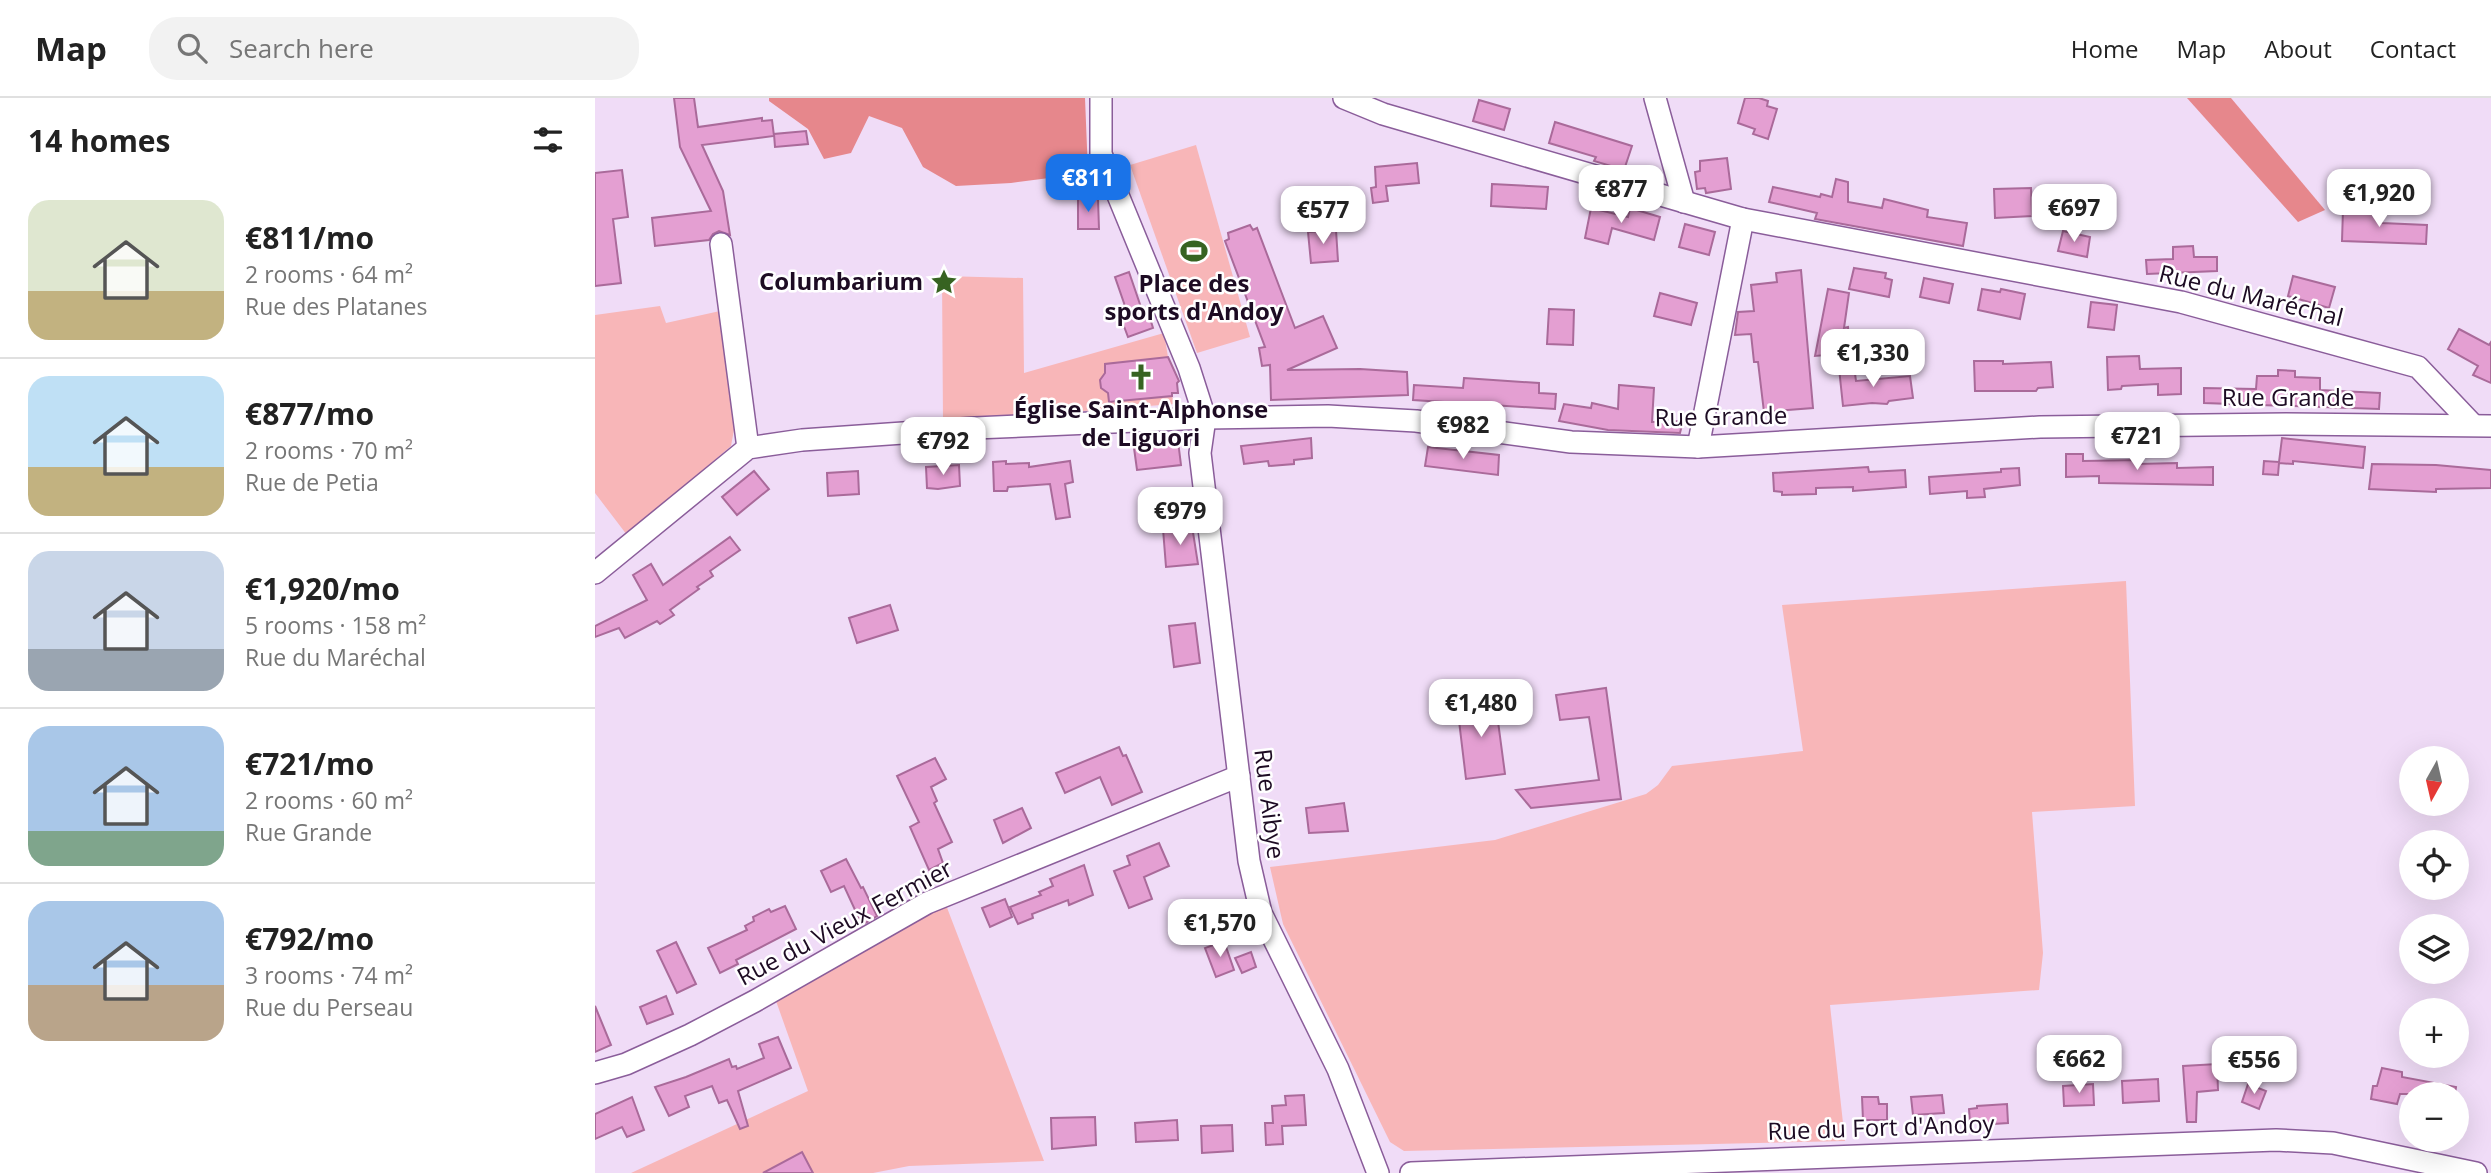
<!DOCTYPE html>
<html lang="en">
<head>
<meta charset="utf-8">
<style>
  :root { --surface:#fff; --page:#f2f2f2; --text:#222; --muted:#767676; --line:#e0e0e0; --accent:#1a73e8 }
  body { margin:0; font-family:"Open Sans",sans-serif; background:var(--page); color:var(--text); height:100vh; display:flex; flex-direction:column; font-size:26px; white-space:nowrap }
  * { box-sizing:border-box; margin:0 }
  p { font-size:23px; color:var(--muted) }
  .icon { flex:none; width:38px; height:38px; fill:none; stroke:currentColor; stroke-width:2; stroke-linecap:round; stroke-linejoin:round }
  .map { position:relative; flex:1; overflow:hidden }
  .sheet { display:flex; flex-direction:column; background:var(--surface); width:595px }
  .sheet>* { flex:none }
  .needle { width:46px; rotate:188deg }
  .controls { position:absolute; left:1804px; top:648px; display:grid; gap:14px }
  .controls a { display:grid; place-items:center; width:70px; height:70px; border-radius:50%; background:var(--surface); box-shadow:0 7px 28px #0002; font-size:35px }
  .price { position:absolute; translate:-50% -60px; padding:0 16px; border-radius:14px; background:#fff; color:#222; font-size:23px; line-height:46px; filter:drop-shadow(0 2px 4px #0008) }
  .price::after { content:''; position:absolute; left:50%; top:42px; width:21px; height:16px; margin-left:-10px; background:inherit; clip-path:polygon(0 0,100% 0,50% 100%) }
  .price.active { background:var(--accent); color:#fff }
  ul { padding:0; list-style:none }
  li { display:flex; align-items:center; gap:21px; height:175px; padding:0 28px }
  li+li { border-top:2px solid var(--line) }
  li span { display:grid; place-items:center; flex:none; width:196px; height:140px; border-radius:21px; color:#555 }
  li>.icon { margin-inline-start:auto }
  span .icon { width:84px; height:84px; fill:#fffc; stroke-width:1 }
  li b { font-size:30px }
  h2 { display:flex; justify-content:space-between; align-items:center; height:84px; padding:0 28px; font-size:30px }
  header { display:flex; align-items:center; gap:42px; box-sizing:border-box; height:98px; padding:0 35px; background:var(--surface); border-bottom:2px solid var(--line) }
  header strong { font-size:33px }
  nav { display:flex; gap:38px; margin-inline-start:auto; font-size:24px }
  .search { width:490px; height:63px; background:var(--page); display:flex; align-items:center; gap:18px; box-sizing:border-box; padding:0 24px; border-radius:28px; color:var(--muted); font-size:26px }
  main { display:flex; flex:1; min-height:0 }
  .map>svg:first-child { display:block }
</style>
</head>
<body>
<header>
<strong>Map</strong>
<div class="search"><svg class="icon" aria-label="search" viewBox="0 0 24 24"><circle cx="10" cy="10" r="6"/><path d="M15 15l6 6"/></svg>Search here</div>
<nav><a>Home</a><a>Map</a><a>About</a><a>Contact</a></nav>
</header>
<main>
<section class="sheet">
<h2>14 homes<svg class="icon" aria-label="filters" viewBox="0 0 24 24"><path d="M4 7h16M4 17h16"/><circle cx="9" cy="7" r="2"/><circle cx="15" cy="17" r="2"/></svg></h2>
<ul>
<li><span style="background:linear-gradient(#dfe7d0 65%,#c2b280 0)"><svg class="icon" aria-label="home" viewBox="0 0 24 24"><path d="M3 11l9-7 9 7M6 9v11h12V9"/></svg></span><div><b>€811/mo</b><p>2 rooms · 64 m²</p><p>Rue des Platanes</p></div></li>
<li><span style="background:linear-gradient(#bfe0f5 65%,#c2b280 0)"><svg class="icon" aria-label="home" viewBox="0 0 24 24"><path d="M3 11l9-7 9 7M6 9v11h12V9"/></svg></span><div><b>€877/mo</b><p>2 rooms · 70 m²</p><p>Rue de Petia</p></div></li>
<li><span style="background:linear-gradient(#c9d6e8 70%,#9aa5b1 0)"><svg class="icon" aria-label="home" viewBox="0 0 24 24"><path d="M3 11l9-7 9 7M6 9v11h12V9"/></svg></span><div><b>€1,920/mo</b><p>5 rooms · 158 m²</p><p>Rue du Maréchal</p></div></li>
<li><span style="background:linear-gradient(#a9c7e8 75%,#7fa58c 0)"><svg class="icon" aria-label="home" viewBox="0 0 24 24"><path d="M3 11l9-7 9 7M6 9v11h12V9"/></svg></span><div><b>€721/mo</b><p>2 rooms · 60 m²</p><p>Rue Grande</p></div></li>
<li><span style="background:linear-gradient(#a9c7e8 60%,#b9a48a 0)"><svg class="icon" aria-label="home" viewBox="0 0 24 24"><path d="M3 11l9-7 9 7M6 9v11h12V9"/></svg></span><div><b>€792/mo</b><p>3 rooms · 74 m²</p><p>Rue du Perseau</p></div></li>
</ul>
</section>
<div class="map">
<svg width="1896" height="1075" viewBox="0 0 1896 1075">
  <rect width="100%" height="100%" fill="#f0dcf7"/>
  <g fill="#f8b6b8">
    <polygon points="601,47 655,239 602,255 535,67"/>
    <polygon points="347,178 428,180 429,275 569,235 573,259 523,264 513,295 514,303 577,298 579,306 348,324"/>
    <polygon points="65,208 71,225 125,213 141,321 136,348 32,437 0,395 0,217"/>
    <polygon points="1531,483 1540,708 1437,714 1448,855 1444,892 1235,907 1250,1043 809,1053 795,1044 688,826 675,769 900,742 1051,696 1063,687 1077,668 1208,653 1187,507"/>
    <polygon points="351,807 449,1063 314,1068 278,1075 36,1075 213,993 181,903"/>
  </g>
  <g fill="#e6878c">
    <polygon points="174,0 490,0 493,75 416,85 361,88 328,69 307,30 274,18 256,55 229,61 213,31 174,3"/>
    <polygon points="1592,0 1636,0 1730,112 1703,124"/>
  </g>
  <g fill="#e49fd2" stroke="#aa6a9a" stroke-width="2">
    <polygon points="79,0 99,0 103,29 167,20 167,23 177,22 179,38 107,47 128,93 135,137 124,133 118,136 114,142 60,148 57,120 116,113 85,49"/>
    <polygon points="1150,0 1164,0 1173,3 1172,8 1182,11 1173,41 1158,36 1160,31 1143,25"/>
    <polygon points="884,2 915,11 909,32 878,23"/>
    <polygon points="960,24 1037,48 1029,72 999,63 1001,59 954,45"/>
    <polygon points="211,33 213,46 180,49 179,36"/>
    <polygon points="1132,60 1136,91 1111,95 1110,90 1102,91 1100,74 1105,73 1105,63"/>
    <polygon points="822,65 824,85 791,88 793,103 778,105 776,90 781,89 780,69"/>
    <polygon points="27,72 33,119 18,121 26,185 0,188 0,75"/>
    <polygon points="1241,81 1253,84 1253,104 1287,110 1289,101 1333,112 1332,119 1372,125 1368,148 1220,121 1222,115 1174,104 1178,89 1225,99 1226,96 1237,99"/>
    <polygon points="897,86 953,89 951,111 896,108"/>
    <polygon points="1436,90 1437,118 1400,120 1399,91"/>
    <polygon points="483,101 503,101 504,131 483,131"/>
    <polygon points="996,110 1033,119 1035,110 1065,119 1059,142 1017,130 1013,146 990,140"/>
    <polygon points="1748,111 1788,112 1787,125 1832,127 1831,146 1747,143"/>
    <polygon points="1090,126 1120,134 1114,157 1084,149"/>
    <polygon points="655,127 658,132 662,130 700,230 728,218 742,250 692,272 765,271 812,274 813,297 676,302 675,267 667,268 664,250 670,249 630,143 634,141 633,135"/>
    <polygon points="741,132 743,163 716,165 713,134"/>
    <polygon points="1468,133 1495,139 1492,159 1463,153"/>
    <polygon points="1598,148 1599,159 1622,159 1622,173 1552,176 1551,162 1578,161 1578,149"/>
    <polygon points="1259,170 1291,175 1290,180 1297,182 1294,199 1254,191"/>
    <polygon points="1206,172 1218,310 1169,314 1163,264 1159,264 1156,236 1140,237 1143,214 1159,213 1156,187 1182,184 1181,175"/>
    <polygon points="534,174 548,215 553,214 558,230 533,239 527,223 531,222 527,210 530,208 520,179"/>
    <polygon points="1698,178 1740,189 1734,210 1693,198"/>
    <polygon points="1329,180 1358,186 1354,205 1325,199"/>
    <polygon points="1233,191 1254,195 1249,230 1253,229 1255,255 1220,258"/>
    <polygon points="1387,191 1405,194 1406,191 1430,196 1425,221 1383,212"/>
    <polygon points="1065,195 1102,205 1096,227 1059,218"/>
    <polygon points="1496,204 1522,207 1519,232 1493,229"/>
    <polygon points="954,211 979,212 978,247 952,246"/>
    <polygon points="1864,231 1894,247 1896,244 1896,285 1878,277 1883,268 1853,251"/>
    <polygon points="1325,243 1328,263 1314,264 1312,244"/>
    <polygon points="1544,258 1545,271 1586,270 1586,296 1563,297 1563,286 1527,288 1526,291 1513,292 1512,259"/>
    <polygon points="573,259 584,283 582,285 583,295 577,295 577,298 514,304 513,295 506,290 505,282 510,275 510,266"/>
    <polygon points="1379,263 1408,263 1408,266 1456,264 1458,289 1443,290 1441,293 1380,293"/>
    <polygon points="1259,268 1261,283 1315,278 1318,300 1294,303 1292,306 1277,305 1248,308 1244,270"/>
    <polygon points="1683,272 1700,273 1700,279 1725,280 1725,292 1785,295 1784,311 1609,305 1609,290 1661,291 1662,278 1683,278"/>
    <polygon points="869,280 944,285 944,295 961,296 960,311 818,302 819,287 868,290"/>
    <polygon points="1024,287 1059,290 1057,324 1088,323 1085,335 1013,332 964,323 969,306 996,310 997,305 1023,311"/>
    <polygon points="716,340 717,360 699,362 699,366 674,368 673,363 649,366 646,348"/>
    <polygon points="1687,340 1770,349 1768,370 1698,363 1698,366 1684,365 1683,377 1668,376 1669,363 1684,364"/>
    <polygon points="583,343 586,367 542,372 539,350"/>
    <polygon points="833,349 904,357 903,377 830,368"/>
    <polygon points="1471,356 1488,356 1488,363 1542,362 1542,366 1582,365 1582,370 1618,369 1618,387 1504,385 1504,378 1471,379"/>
    <polygon points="411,363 411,366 434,365 434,369 475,363 478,384 470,386 475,419 461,421 455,386 413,389 412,393 399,393 398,364"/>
    <polygon points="1777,366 1841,367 1896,372 1896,390 1841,391 1841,394 1774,391"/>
    <polygon points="364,367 365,388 343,391 332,390 331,369"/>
    <polygon points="1273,369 1274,374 1310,372 1311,389 1258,393 1258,389 1221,390 1221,396 1187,397 1187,394 1179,393 1178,375"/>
    <polygon points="1424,370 1425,387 1389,391 1390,399 1372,400 1372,393 1335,396 1334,379 1406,374 1406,371"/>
    <polygon points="159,373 174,391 142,417 127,399"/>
    <polygon points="263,373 264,396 233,398 232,375"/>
    <polygon points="597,428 603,466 571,469 568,431"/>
    <polygon points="135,439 145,452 115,473 118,478 102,489 104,491 75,512 79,517 65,526 62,523 30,540 24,530 0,539 0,528 52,502 38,477 56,466 68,487"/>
    <polygon points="295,507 303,532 262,545 254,520"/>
    <polygon points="600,525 605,565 579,569 574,528"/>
    <polygon points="1011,590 1026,701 936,710 921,692 1004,682 994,619 965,622 961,597"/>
    <polygon points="900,601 910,676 871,681 862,606"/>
    <polygon points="524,649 528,658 531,657 547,694 517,707 505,679 470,695 461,675"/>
    <polygon points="340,660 351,681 336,689 342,703 339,705 357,744 343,751 348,765 334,772 315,729 324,724 302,678"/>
    <polygon points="749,705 753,733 714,735 711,710"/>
    <polygon points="427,710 436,730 408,745 399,722"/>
    <polygon points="564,745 574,768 549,779 557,801 534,810 519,773 535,767 532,758"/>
    <polygon points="251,761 266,790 268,789 282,818 267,827 249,788 236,794 226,773"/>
    <polygon points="489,767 498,797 474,807 473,802 437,816 438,820 423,826 415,809 446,797 444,794 458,788 455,781"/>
    <polygon points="410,801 417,819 395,829 387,810"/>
    <polygon points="190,808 201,831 141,862 143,866 125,875 113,850 152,832 150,828 159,823 158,819 174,811 176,814"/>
    <polygon points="629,843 639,872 621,879 610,850"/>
    <polygon points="81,844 101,886 82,895 62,853"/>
    <polygon points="656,854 661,869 647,875 640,860"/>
    <polygon points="71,898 78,916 52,926 45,909"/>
    <polygon points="0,908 16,947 0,954"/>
    <polygon points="183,939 196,970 143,993 153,1028 145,1031 132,1002 124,1005 117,988 90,998 94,1009 74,1018 60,989 91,979 134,961 137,969 141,968 142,971 169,960 164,946"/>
    <polygon points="1622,966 1623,992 1602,994 1601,1024 1592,1024 1588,968"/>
    <polygon points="1787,970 1807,974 1807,979 1861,989 1860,996 1805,996 1802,1006 1776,1001 1778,988 1782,988"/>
    <polygon points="1563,981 1564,1003 1528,1005 1527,983"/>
    <polygon points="1498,986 1499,1007 1469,1008 1468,988"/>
    <polygon points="1653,986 1671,993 1664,1011 1647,1004"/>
    <polygon points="709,997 711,1027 687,1028 688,1046 671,1047 670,1025 678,1025 677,1008 691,1007 690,998"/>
    <polygon points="1347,997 1349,1015 1318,1017 1316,999"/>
    <polygon points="37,999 49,1032 32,1039 27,1029 0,1041 0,1016"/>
    <polygon points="1267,999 1283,999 1284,1006 1292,1006 1292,1022 1268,1022"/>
    <polygon points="1412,1006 1413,1025 1383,1027 1383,1024 1375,1025 1374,1011 1382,1010 1382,1008"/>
    <polygon points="500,1019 501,1047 457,1051 456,1020"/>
    <polygon points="582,1022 583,1042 541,1044 540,1025"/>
    <polygon points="637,1027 638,1053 607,1055 606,1028"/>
    <polygon points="207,1054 218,1075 168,1075"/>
  </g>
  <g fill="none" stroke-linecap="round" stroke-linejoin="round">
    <g stroke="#8a5d9a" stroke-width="24">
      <g id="street">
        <polyline points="506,0 506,56 594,270 610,320 605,355 654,763 666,815 743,971 783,1075"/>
        <polyline points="749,0 788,16 1148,121 1586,204 1823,269 1878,327"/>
        <polyline points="1060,0 1089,104"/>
        <polyline points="126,146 153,350"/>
        <polyline points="1103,349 1148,121"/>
        <polyline points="0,475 153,350 207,342 380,330 610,320 733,318 821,323 976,344 1103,349 1445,329 1691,326 1896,328"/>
        <polyline points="0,975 31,966 95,937 160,903 332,805 644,678"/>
        <polyline points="816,1075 1681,1042 1738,1045 1881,1075"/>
      </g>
    </g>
    <use href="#street" stroke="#fff" stroke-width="21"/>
  </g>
  <defs>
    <g id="stadium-bare" transform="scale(2.1)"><path d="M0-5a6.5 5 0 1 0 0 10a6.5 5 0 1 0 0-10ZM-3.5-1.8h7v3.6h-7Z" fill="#376321" stroke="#fff" stroke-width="2.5" paint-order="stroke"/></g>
    <g id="sight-bare" transform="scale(2.1)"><path d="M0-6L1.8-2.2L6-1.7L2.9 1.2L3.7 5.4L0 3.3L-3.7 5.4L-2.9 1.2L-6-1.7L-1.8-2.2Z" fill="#376321" stroke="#fff" stroke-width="2.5" paint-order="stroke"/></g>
    <g id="church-bare" transform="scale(2.1)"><path d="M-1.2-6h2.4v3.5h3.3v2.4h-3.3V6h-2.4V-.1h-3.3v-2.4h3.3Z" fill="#376321" stroke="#fff" stroke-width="2.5" paint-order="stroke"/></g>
  </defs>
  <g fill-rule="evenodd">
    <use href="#stadium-bare" x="599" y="153"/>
    <use href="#sight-bare" x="349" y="184"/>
    <use href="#church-bare" x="546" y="279"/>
  </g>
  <g text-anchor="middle" stroke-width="5" stroke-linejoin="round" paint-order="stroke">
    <g font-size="24" font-weight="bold" fill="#1d0b23" stroke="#fff">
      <text x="328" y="192" text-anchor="end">Columbarium</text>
      <text x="599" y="194">Place des<tspan x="599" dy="28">sports d'Andoy</tspan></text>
      <text x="546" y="320">Église Saint-Alphonse<tspan x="546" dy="28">de Liguori</tspan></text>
    </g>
    <g font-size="24" fill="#1d0b23" stroke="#fff">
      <text transform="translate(1656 198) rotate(14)" y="8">Rue du Maréchal</text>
      <text x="1693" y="308">Rue Grande</text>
      <text transform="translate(1126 319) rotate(-1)" y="8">Rue Grande</text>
      <text transform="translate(674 706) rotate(83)" y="8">Rue Aibye</text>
      <text transform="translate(250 825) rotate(-28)" y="8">Rue du Vieux Fermier</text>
      <text transform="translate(1286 1030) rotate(-2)" y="8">Rue du Fort d'Andoy</text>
    </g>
  </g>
</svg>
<div class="controls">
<a><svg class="needle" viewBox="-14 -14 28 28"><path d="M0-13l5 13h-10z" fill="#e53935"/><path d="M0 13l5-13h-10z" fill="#767676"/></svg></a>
<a><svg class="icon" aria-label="locate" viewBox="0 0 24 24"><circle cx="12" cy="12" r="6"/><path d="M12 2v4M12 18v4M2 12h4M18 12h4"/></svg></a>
<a><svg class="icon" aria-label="layers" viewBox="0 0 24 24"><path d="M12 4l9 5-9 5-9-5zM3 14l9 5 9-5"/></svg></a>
<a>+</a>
<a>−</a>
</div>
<b class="price active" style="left:493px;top:116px">€811</b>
<b class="price" style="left:1026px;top:127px">€877</b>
<b class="price" style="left:1784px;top:131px">€1,920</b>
<b class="price" style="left:1479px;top:146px">€697</b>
<b class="price" style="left:728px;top:148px">€577</b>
<b class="price" style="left:1278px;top:291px">€1,330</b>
<b class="price" style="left:868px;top:363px">€982</b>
<b class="price" style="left:1542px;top:374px">€721</b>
<b class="price" style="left:348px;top:379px">€792</b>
<b class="price" style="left:585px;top:449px">€979</b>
<b class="price" style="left:886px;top:641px">€1,480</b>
<b class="price" style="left:625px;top:861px">€1,570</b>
<b class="price" style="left:1484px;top:997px">€662</b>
<b class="price" style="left:1659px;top:998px">€556</b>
</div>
</main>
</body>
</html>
